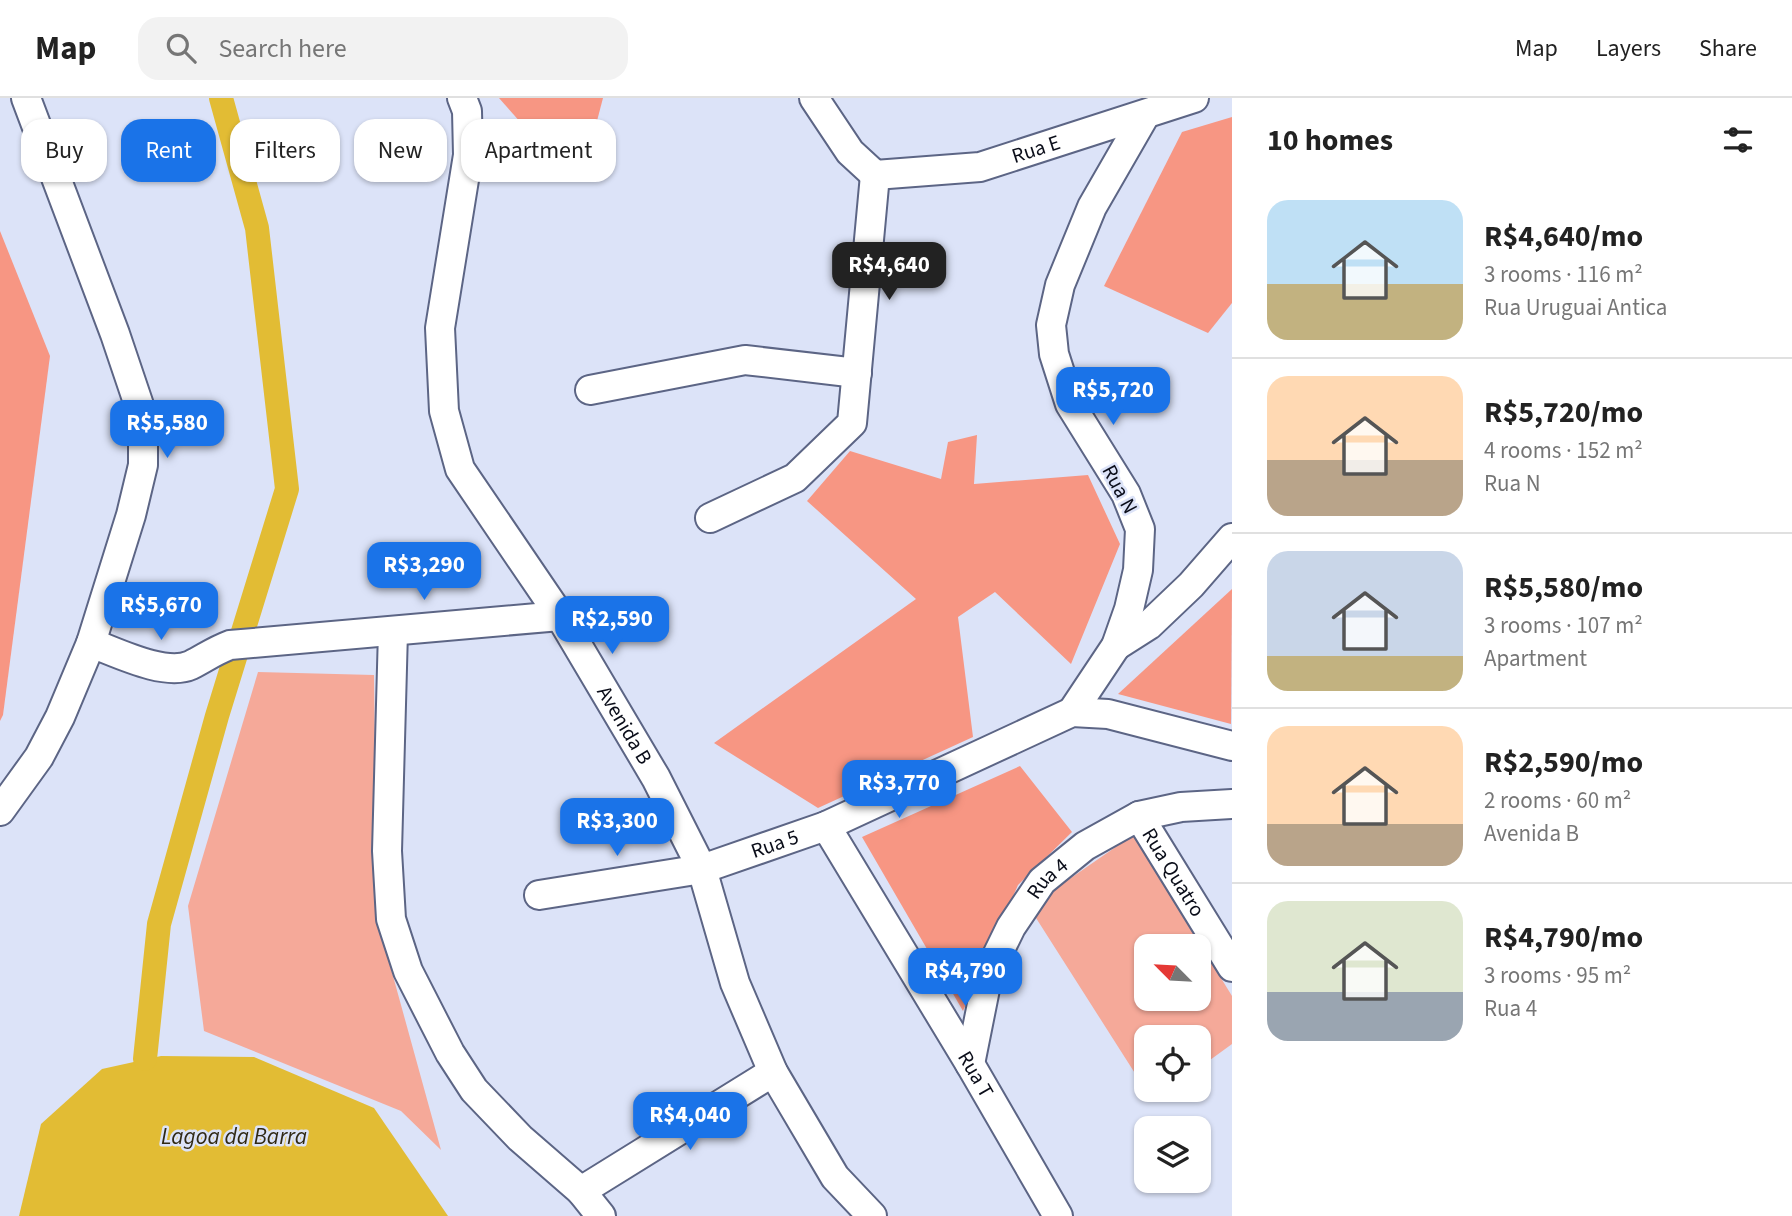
<!DOCTYPE html>
<html lang="en">
<head>
<meta charset="utf-8">
<style>
  :root { --surface:#fff; --page:#f2f2f2; --text:#222; --muted:#767676; --line:#e0e0e0; --accent:#1a73e8 }
  body { margin:0; font-family:"Source Sans 3",sans-serif; background:var(--page); color:var(--text); height:100vh; display:flex; flex-direction:column; font-size:26px; white-space:nowrap }
  * { box-sizing:border-box; margin:0 }
  p { font-size:23px; color:var(--muted) }
  .icon { flex:none; width:38px; height:38px; fill:none; stroke:currentColor; stroke-width:2; stroke-linecap:round; stroke-linejoin:round }
  .map { position:relative; flex:1; overflow:hidden }
  .drawer { display:flex; flex-direction:column; background:var(--surface); width:560px }
  .drawer>* { flex:none }
  .hud { position:absolute; left:21px; top:21px; width:665px; height:63px; display:flex; gap:14px }
  .needle { width:46px; rotate:294deg }
  .tools { position:absolute; left:1134px; top:836px; display:grid; gap:14px }
  .tools a { display:grid; place-items:center; width:77px; height:77px; border-radius:14px; background:var(--surface); box-shadow:0 2px 5px #0004; font-size:35px }
  .price { position:absolute; translate:-50% -60px; padding:0 16px; border-radius:14px; background:var(--accent); color:#fff; font-size:23px; line-height:46px; filter:drop-shadow(0 2px 4px #0008) }
  .price::after { content:''; position:absolute; left:50%; top:42px; width:21px; height:16px; margin-left:-10px; background:inherit; clip-path:polygon(0 0,100% 0,50% 100%) }
  .price.selected { background:#222; color:#fff }
  ul { padding:0; list-style:none }
  li { display:flex; align-items:center; gap:21px; height:175px; padding:0 35px }
  li+li { border-top:2px solid var(--line) }
  li span { display:grid; place-items:center; flex:none; width:196px; height:140px; border-radius:21px; color:#555 }
  li>.icon { margin-inline-start:auto }
  span .icon { width:84px; height:84px; fill:#fffc; stroke-width:1 }
  li b { font-size:30px }
  h2 { display:flex; justify-content:space-between; align-items:center; height:84px; padding:0 35px; font-size:30px }
  .tag { padding:0 24px; border-radius:21px; background:var(--surface); box-shadow:0 2px 5px #0004; font-size:24px; line-height:63px }
  .tag.selected { background:var(--accent); color:#fff }
  header { display:flex; align-items:center; gap:42px; box-sizing:border-box; height:98px; padding:0 35px; background:var(--surface); border-bottom:2px solid var(--line) }
  header strong { font-size:33px }
  nav { display:flex; gap:38px; margin-inline-start:auto; font-size:24px }
  .search { width:490px; height:63px; background:var(--page); display:flex; align-items:center; gap:18px; box-sizing:border-box; padding:0 24px; border-radius:21px; color:var(--muted); font-size:26px }
  main { display:flex; flex:1; min-height:0 }
  .map>svg:first-child { display:block }
</style>
</head>
<body>
<header>
<strong>Map</strong>
<div class="search"><svg class="icon" aria-label="search" viewBox="0 0 24 24"><circle cx="10" cy="10" r="6"/><path d="M15 15l6 6"/></svg>Search here</div>
<nav><a>Map</a><a>Layers</a><a>Share</a></nav>
</header>
<main>
<div class="map">
<svg width="1232" height="1118" viewBox="0 0 1232 1118">
  <rect width="100%" height="100%" fill="#dce3f8"/>
  <g fill="#f5a999" fill-rule="evenodd">
    <polygon points="258,574 374,577 377,820 441,1052 401,1013 204,933 188,808"/>
    <path d="M1133,737L1232,898V946L1199,970V940H1146V992H1166L1152,1002L1029,809ZM1146,849H1199V901H1146Z"/>
  </g>
  <g fill="#f79683">
    <polygon points="499,0 603,0 592,42 553,61"/>
    <polygon points="1232,19 1232,205 1208,235 1104,188 1182,34"/>
    <polygon points="0,133 50,258 3,617 0,623"/>
    <polygon points="977,337 974,386 1088,377 1120,446 1071,566 995,494 958,519 973,639 818,710 714,645 916,501 807,403 850,353 941,381 948,344"/>
    <polygon points="1232,491 1231,626 1118,596"/>
    <polygon points="1020,668 1072,734 1018,787 963,913 862,739"/>
  </g>
  <polygon fill="#e2bc34" points="161,958 254,959 374,1010 448,1118 19,1118 41,1026 102,971"/>
  <g fill="none" stroke-linecap="round" stroke-linejoin="round">
    <polyline stroke="#e2bc34" stroke-width="24" points="145,961 159,826 217,618 287,391 257,130 221,0"/>
    <g stroke="#5c6585" stroke-width="32">
      <g id="minor">
        <path id="s1" d="M462,0L467,13L468,57L440,230L444,313L460,371L560,518L656,680L702,771L735,885L773,974L835,1079L872,1118"/>
        <polyline points="814,0 850,54 875,77"/>
        <path id="s2" d="M875,77L980,69L1194,0"/>
        <polyline points="590,292 745,262 857,275"/>
        <polyline points="710,420 795,380 852,325 875,77"/>
        <polyline points="393,533 387,753 391,821 408,873 450,955 474,992 520,1040 581,1093 601,1118"/>
        <path d="M91,545C116,554 165,579 191,567C205,560 214,553 230,547L560,518"/>
        <polyline points="1116,548 1149,527 1191,487 1232,440"/>
        <polyline points="1072,614 1116,548 1129,511 1138,472 1140,431 1126,396 1070,306 1054,256 1051,227 1060,187 1092,109 1145,17"/>
        <polyline points="0,713 39,659 60,619 91,545 131,417 143,367 143,319 115,236 26,0"/>
        <path id="s3" d="M1139,718L1232,869"/>
        <path id="s4" d="M826,728L970,966L1058,1118"/>
        <path id="s5" d="M539,797L702,771L826,728L1072,614L1108,616L1232,648"/>
        <path id="s6" d="M970,966L988,876L1011,829L1042,783L1085,748L1139,718L1181,709L1232,706"/>
        <polyline points="581,1093 773,974"/>
      </g>
    </g>
    <use href="#minor" stroke="#fff" stroke-width="28"/>
  </g>
  <g text-anchor="middle" stroke-width="5" stroke-linejoin="round" paint-order="stroke">
    <g font-size="21" fill="#0a0d19" stroke="#dce3f8">
      <text dy="7" stroke="none"><textPath href="#s2" startOffset="164">Rua E</textPath></text>
      <text transform="translate(1120 391) rotate(62)" y="7">Rua N</text>
      <text dy="7" stroke="none"><textPath href="#s1" startOffset="681">Avenida B</textPath></text>
      <text dy="7" stroke="none"><textPath href="#s5" startOffset="242">Rua 5</textPath></text>
      <text dy="7" stroke="none"><textPath href="#s3" startOffset="66">Rua Quatro</textPath></text>
      <text dy="7" stroke="none"><textPath href="#s6" startOffset="205">Rua 4</textPath></text>
      <text dy="7" stroke="none"><textPath href="#s4" startOffset="290">Rua T</textPath></text>
    </g>
    <g font-size="23" font-style="italic" fill="#302914" stroke="#dce3f8">
      <text x="234" y="1046">Lagoa da Barra</text>
    </g>
  </g>
</svg>
<div class="tools">
<a><svg class="needle" viewBox="-14 -14 28 28"><path d="M0-13l5 13h-10z" fill="#e53935"/><path d="M0 13l5-13h-10z" fill="#767676"/></svg></a>
<a><svg class="icon" aria-label="locate" viewBox="0 0 24 24"><circle cx="12" cy="12" r="6"/><path d="M12 2v4M12 18v4M2 12h4M18 12h4"/></svg></a>
<a><svg class="icon" aria-label="layers" viewBox="0 0 24 24"><path d="M12 4l9 5-9 5-9-5zM3 14l9 5 9-5"/></svg></a>
</div>
<b class="price selected" style="left:889px;top:204px">R$4,640</b>
<b class="price" style="left:1113px;top:329px">R$5,720</b>
<b class="price" style="left:167px;top:362px">R$5,580</b>
<b class="price" style="left:424px;top:504px">R$3,290</b>
<b class="price" style="left:161px;top:544px">R$5,670</b>
<b class="price" style="left:612px;top:558px">R$2,590</b>
<b class="price" style="left:899px;top:722px">R$3,770</b>
<b class="price" style="left:617px;top:760px">R$3,300</b>
<b class="price" style="left:965px;top:910px">R$4,790</b>
<b class="price" style="left:690px;top:1054px">R$4,040</b>
<div class="hud">
<a class="tag">Buy</a>
<a class="tag selected">Rent</a>
<a class="tag">Filters</a>
<a class="tag">New</a>
<a class="tag">Apartment</a>
</div>
</div>
<section class="drawer">
<h2>10 homes<svg class="icon" aria-label="filters" viewBox="0 0 24 24"><path d="M4 7h16M4 17h16"/><circle cx="9" cy="7" r="2"/><circle cx="15" cy="17" r="2"/></svg></h2>
<ul>
<li><span style="background:linear-gradient(#bfe0f5 60%,#c2b280 0)"><svg class="icon" aria-label="home" viewBox="0 0 24 24"><path d="M3 11l9-7 9 7M6 9v11h12V9"/></svg></span><div><b>R$4,640/mo</b><p>3 rooms · 116 m²</p><p>Rua Uruguai Antica</p></div></li>
<li><span style="background:linear-gradient(#ffd9b3 60%,#b9a48a 0)"><svg class="icon" aria-label="home" viewBox="0 0 24 24"><path d="M3 11l9-7 9 7M6 9v11h12V9"/></svg></span><div><b>R$5,720/mo</b><p>4 rooms · 152 m²</p><p>Rua N</p></div></li>
<li><span style="background:linear-gradient(#c9d6e8 75%,#c2b280 0)"><svg class="icon" aria-label="home" viewBox="0 0 24 24"><path d="M3 11l9-7 9 7M6 9v11h12V9"/></svg></span><div><b>R$5,580/mo</b><p>3 rooms · 107 m²</p><p>Apartment</p></div></li>
<li><span style="background:linear-gradient(#ffd9b3 70%,#b9a48a 0)"><svg class="icon" aria-label="home" viewBox="0 0 24 24"><path d="M3 11l9-7 9 7M6 9v11h12V9"/></svg></span><div><b>R$2,590/mo</b><p>2 rooms · 60 m²</p><p>Avenida B</p></div></li>
<li><span style="background:linear-gradient(#dfe7d0 65%,#9aa5b1 0)"><svg class="icon" aria-label="home" viewBox="0 0 24 24"><path d="M3 11l9-7 9 7M6 9v11h12V9"/></svg></span><div><b>R$4,790/mo</b><p>3 rooms · 95 m²</p><p>Rua 4</p></div></li>
</ul>
</section>
</main>
</body>
</html>
